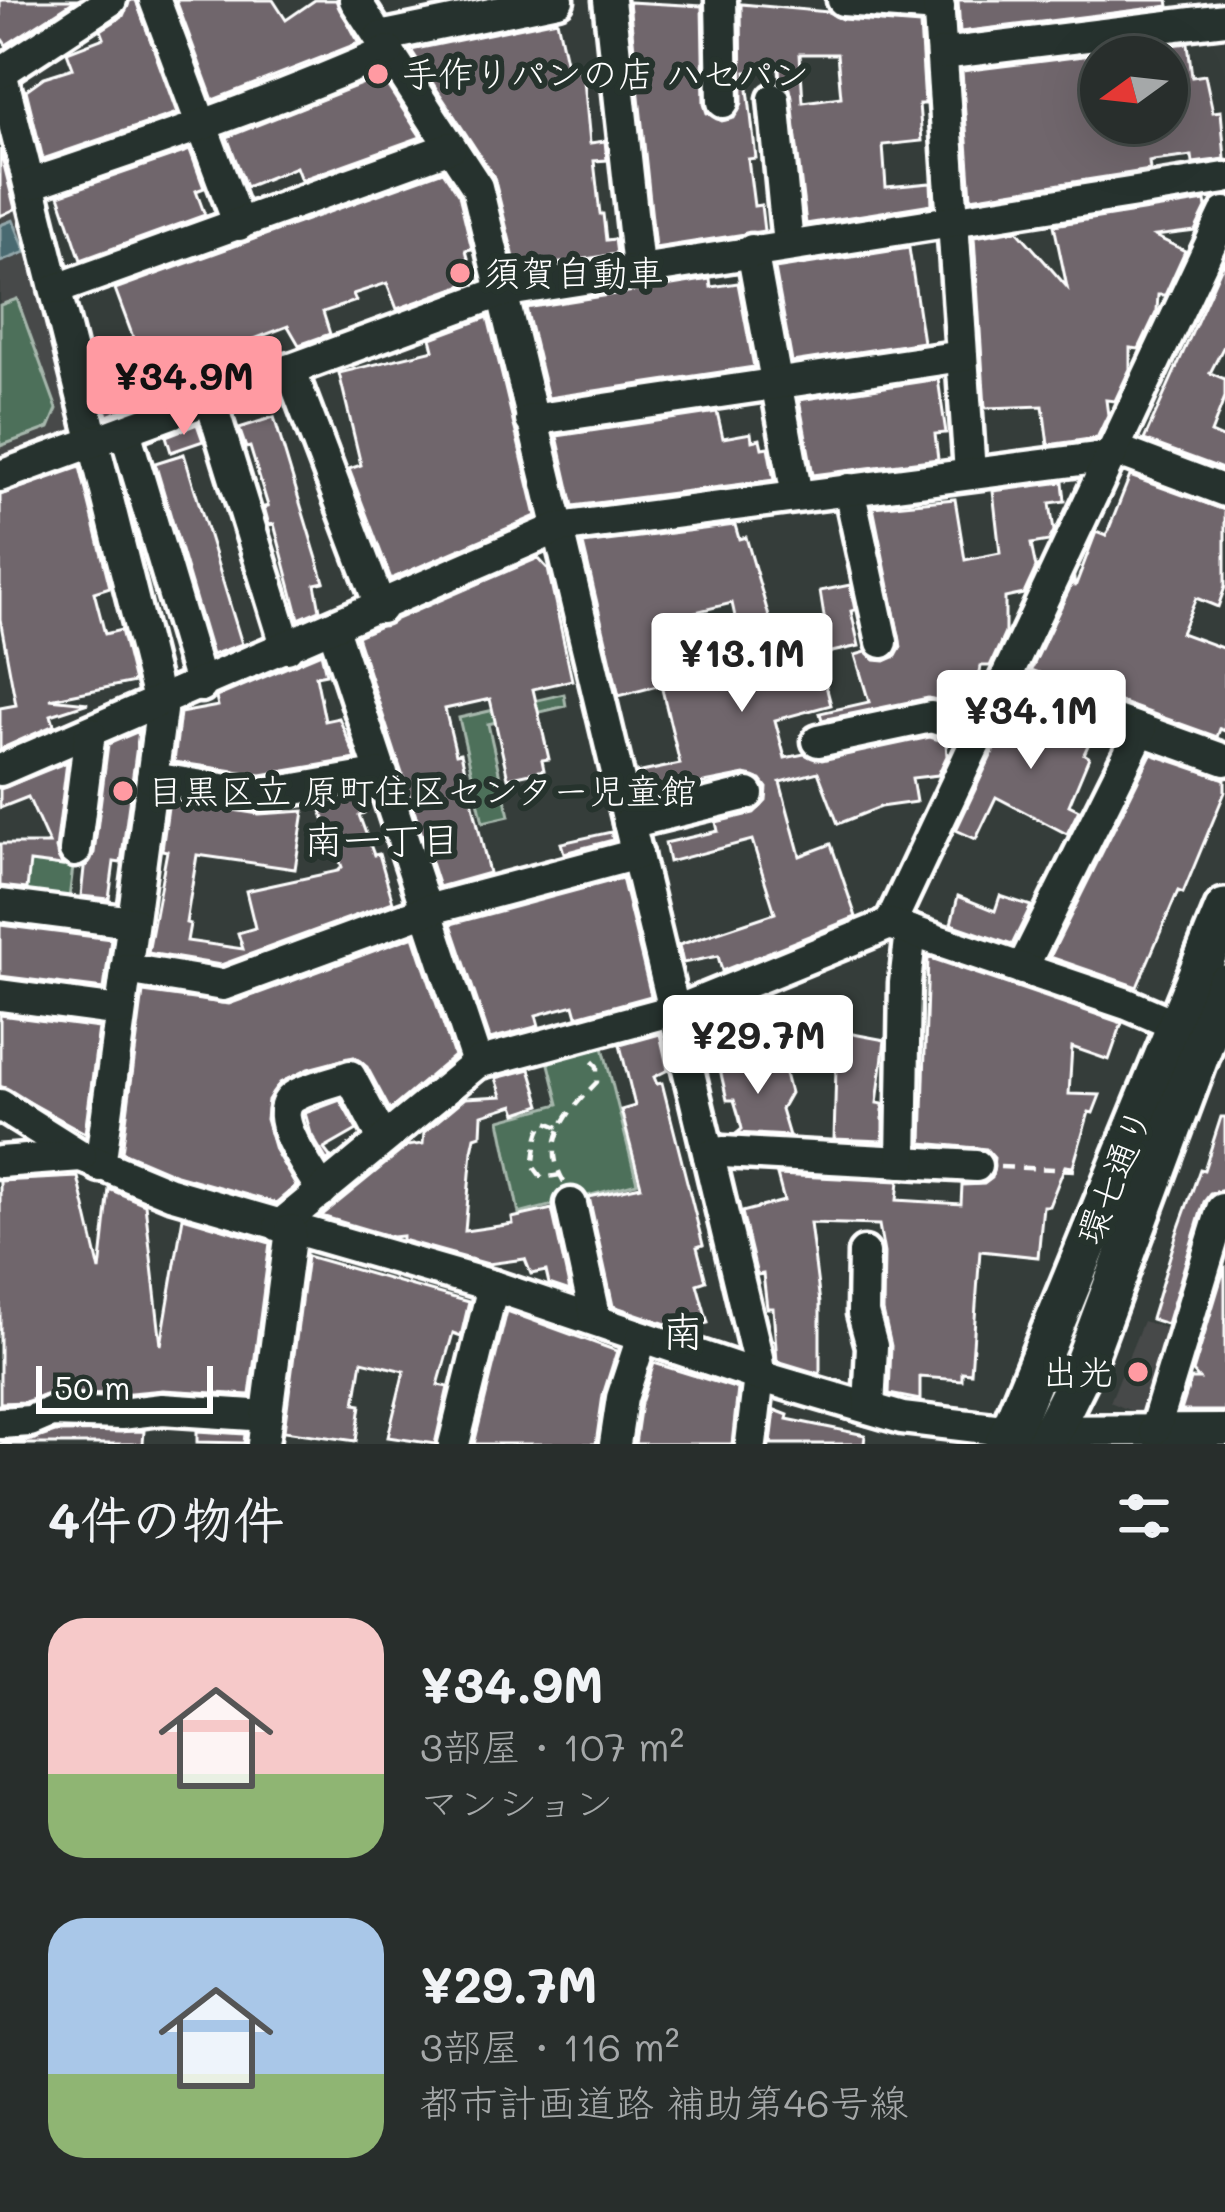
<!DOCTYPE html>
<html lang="ja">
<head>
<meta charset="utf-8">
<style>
  :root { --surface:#282e2c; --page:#303634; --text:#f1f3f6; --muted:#a5a8a9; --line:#444a48; --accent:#ff9aa2 }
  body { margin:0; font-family:Mali,"Klee One",sans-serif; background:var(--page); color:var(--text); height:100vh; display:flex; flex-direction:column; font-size:45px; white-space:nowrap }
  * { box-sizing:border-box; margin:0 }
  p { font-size:39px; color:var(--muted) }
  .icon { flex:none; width:66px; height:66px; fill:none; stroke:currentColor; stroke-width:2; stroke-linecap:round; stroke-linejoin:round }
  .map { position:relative; height:1444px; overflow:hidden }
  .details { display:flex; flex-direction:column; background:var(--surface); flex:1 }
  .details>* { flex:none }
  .needle { width:78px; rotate:255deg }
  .controls { position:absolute; left:1080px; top:36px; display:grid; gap:24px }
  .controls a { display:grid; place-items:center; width:108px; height:108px; border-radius:50%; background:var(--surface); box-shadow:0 12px 48px #0002,0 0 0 3px var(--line); font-size:60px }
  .scale { position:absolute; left:36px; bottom:30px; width:177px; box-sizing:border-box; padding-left:12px; border:6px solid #fff; border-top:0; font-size:33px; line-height:42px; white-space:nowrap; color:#fff; -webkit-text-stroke:9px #26332d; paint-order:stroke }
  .price { position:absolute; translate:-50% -102px; padding:0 27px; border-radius:12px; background:#fff; color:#222; font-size:39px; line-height:78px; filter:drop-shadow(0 3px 6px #0008) }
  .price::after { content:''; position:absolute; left:50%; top:72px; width:36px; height:27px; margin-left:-18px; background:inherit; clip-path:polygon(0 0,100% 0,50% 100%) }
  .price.current { background:var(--accent); color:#111 }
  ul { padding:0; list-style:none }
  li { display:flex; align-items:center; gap:36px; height:300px; padding:0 48px }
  li span { display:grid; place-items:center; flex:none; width:336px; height:240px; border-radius:36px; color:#555 }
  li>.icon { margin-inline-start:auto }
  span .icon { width:144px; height:144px; fill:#fffc; stroke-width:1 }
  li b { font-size:51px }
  h2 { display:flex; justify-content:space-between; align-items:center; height:144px; padding:0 48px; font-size:51px }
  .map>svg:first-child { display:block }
</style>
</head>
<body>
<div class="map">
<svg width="1225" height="1444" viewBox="0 0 1225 1444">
  <rect width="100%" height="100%" fill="#353d3a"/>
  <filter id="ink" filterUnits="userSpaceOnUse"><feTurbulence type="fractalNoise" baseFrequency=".00833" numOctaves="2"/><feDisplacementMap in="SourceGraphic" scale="24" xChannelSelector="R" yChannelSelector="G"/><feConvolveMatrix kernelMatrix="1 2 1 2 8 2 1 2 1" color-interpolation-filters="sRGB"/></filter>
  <g filter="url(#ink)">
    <g fill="#474949">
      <polygon points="26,203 82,433 0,463 0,213"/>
      <polygon points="1143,1321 1171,1330 1146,1417 1110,1402"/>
    </g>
    <g fill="#4d6f5a" stroke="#a6b7ac" stroke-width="3">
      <polygon points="17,299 57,409 49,428 0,446 0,305"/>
      <polygon points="564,694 566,706 488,724 509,816 483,822 459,718"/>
      <polygon points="29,862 73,867 68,907 25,901"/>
      <polygon points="600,1035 637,1183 519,1214 500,1120 559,1104 545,1048"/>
    </g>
    <polygon fill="#4a6b71" stroke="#92a6aa" stroke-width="3" points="13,220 26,252 0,262 0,225"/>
    <g fill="#70666c" stroke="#fff" stroke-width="3" fill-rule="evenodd">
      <polygon points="0,0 76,0 6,45 0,36"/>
      <polygon points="130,0 136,0 177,113 43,159 26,90 44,77 73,68 67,52 104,38 101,30 123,16"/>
      <polygon points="176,0 273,0 286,20 315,0 336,0 359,43 213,100"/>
      <polygon points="958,0 1168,0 1169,6 960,32"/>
      <path d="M629,2L702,6L704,104L707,113L722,121L734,118L742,103L741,4L828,12L842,19L920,25L925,104H919L922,141L883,145L886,187L931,183L932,204L806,224L790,89L780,81L779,68L746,72L756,158L748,159L754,206L761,205L764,231L655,248ZM800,54H837L841,97L803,102Z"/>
      <polygon points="557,20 568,70 583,70 590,143 605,141 607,160 594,161 600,214 603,214 606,240 615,239 617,254 517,270 494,177 411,50"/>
      <path d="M1188,43L1192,77L1205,75L1213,112L1221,111L1225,159L1193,163L1192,156L1153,161L1149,162L1150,170L971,198L962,71ZM1101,57H1167V123H1101Z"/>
      <polygon points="381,76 421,137 301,180 296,167 246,187 227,137"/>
      <polygon points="0,149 15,209 0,216"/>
      <polygon points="190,150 204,188 196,191 205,215 81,260 59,195"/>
      <polygon points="443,171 459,195 472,249 466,250 474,281 397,309 387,283 353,294 356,301 323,312 330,334 299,345 288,326 249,341 256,361 107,416 97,376 103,374 96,355 134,340 115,289"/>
      <polygon points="1205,201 1206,208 1195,231 1155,236 1185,251 1165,295 1158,295 1157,311 1139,349 1130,348 1130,369 1115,401 1106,400 1108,415 1097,438 1048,445 1043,406 985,408 974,237 1017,230 1067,287 1054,225"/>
      <polygon points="909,248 923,342 792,362 775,269"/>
      <polygon points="1225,259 1225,344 1210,373 1225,379 1225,397 1211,433 1225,439 1225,470 1144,440"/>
      <polygon points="710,279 711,287 738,283 754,367 548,398 526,308"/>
      <polygon points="488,317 536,516 391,579 349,469 361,465 339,373 434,350 431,338"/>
      <polygon points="938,379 946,433 935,434 938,459 813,475 799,400"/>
      <polygon points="717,412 723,438 751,433 752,441 760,439 762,448 768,447 774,480 573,506 557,436"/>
      <polygon points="274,417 324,582 315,584 320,610 299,619 274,524 269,525 264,507 268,506 250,447 246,448 239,428"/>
      <polygon points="197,424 203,441 171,452 166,436"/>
      <polygon points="184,454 242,644 212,655 155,463"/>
      <polygon points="80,467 110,587 94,592 105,634 121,630 134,682 50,699 88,703 51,715 54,725 0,749 0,708 16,705 0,619 0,495"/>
      <polygon points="1130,476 1225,510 1225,587 1218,607 1196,598 1181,633 1225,649 1225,731 1220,729 1217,737 1031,670 1074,579 1075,587 1096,532 1106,536"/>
      <polygon points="1063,482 1065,501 1050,503 1054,531 1049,541 1031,544 1036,568 1024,594 1005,598 1005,633 990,666 981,666 977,693 970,709 928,698 822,720 820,713 869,702 855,655 866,652 875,660 885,661 896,656 901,647 873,507 955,499 965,560 1000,553 993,491"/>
      <path d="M735,525L739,539L746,537L776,641L826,629L820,591L850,585L855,610L851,611L859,646L818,655L831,705L775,720L785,758L804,754L822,760L930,737L946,742L947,756L938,775L912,778L916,802L880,807L838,824L818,772L780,782L800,856L831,844L856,917L722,971L718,956L683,963L679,945L775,913L752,840L669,862L665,843L718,831L716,822L754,813L766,801L767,788L761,780L745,775L643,795L637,773L680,764L661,685L619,696L583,544ZM732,603L740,639L705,647L695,612Z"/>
      <polygon points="538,558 548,569 572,680 533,689 549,759 542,760 544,770 508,778 490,699 445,709 456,754 461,753 489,873 439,887 357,636"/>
      <polygon points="321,653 326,674 316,676 325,721 339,718 356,759 261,775 174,762 180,713 218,706 216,697"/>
      <polygon points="1015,705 1086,731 1083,738 1090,741 1084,754 1089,757 1069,805 1079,810 1067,834 996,797 976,839 956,830"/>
      <polygon points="139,731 121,863 114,862 109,899 81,896 84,868 94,853 108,744"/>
      <polygon points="1151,754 1225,779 1225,792 1183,893 1178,891 1137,987 1050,957"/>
      <polygon points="67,762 56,849 62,866 30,862 27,889 0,886 0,844 49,844 28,797 0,808 0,789"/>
      <polygon points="358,798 364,813 359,815 374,855 379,854 393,902 221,965 148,953 167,851 162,850 169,800 259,814 304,811 295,869 197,855 186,923 190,924 187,941 243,949 238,933 255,928 246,891 338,871 342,867 319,805"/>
      <polygon points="611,832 613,840 564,853 561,843"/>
      <polygon points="622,878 651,996 577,1016 574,1005 536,1015 539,1026 490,1039 451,924"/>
      <polygon points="958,896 995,911 1000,896 1031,906 1012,945 951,924"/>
      <polygon points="0,925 111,939 104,989 0,976"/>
      <polygon points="414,936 454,1056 390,1110 367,1067 354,1057 308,1069 280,1083 268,1100 266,1119 275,1150 296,1186 276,1203 176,1175 122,1152 143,992 229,1004"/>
      <polygon points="928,957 1122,1023 1109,1060 1072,1047 1069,1094 1100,1095 1093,1113 1089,1112 1073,1167 1065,1166 1049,1206 1043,1206 1038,1257 980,1251 971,1373 962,1372 962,1380 920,1377 920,1400 889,1394 891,1346 883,1311 884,1253 879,1225 810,1223 820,1303 820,1374 777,1361 773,1308 767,1308 763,1274 757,1275 742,1212 784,1201 777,1175 899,1181 897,1200 961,1204 962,1185 984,1184 992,1178 994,1158 986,1149 922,1143"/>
      <polygon points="747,1004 758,1026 708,1050 697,1024"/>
      <polygon points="0,1015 99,1028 85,1133 0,1086"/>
      <polygon points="837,1031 885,1040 877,1103 883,1104 883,1141 834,1139"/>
      <polygon points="660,1034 668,1070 654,1077 657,1084 662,1083 703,1245 697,1247 706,1281 697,1284 708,1323 688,1328 685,1318 666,1324 613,1306 589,1197 641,1186 621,1110 635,1106 620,1045"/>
      <polygon points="758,1060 759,1067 782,1062 790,1093 781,1109 789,1136 737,1133 742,1129 739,1117 734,1100 727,1100 720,1069"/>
      <polygon points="530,1069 541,1105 517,1113 514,1105 482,1115 481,1135 475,1137 472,1151 465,1231 513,1224 512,1218 552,1209 570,1291 549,1284 546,1271 531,1274 525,1259 488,1264 402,1240 402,1236 392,1237 321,1216 407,1146 423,1144 424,1132 465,1098 502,1096 496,1078"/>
      <polygon points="340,1100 357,1130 324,1149 331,1158 327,1161 311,1134 305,1113"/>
      <polygon points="1221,1117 1225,1117 1225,1190 1210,1194 1204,1202 1167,1324 1151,1319 1177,1233 1200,1169 1204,1170"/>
      <polygon points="78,1177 100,1271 109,1189 145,1204 161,1345 183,1217 270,1243 250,1395 163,1390 120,1394 52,1393 25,1402 0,1403 0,1181"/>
      <polygon points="307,1256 469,1302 461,1336 453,1333 438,1385 448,1387 435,1444 388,1437 404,1371 362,1361 355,1404 361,1405 356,1441 284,1431"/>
      <polygon points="1225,1266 1225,1411 1181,1411 1191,1379 1199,1379 1193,1372"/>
      <polygon points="507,1311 617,1351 603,1395 596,1444 474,1444"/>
      <polygon points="654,1363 738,1389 732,1444 635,1444 641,1403"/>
      <polygon points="775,1410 788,1415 787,1419 865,1435 864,1444 771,1444"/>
      <polygon points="144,1431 143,1444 0,1444 32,1440 55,1432"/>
      <polygon points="197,1431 245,1434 244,1443 197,1442"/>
    </g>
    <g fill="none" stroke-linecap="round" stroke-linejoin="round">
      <g stroke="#fff" stroke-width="39">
        <g id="minor">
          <polyline points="155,0 239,225"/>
          <polyline points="355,0 477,187 757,1357 759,1376 751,1444"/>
          <polyline points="609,0 638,268"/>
          <polyline points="721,0 723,102"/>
          <polyline points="843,0 939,7"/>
          <polyline points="938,0 970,473"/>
          <polyline points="380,37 558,0"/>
          <polyline points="942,54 1225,19"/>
          <polyline points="0,68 161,711 100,1166"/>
          <polyline points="0,73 111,0"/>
          <polyline points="774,99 788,245"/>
          <path d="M31,184C152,143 272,103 389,51"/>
          <polyline points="752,250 797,496"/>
          <polyline points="57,289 451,147"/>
          <polyline points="290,369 381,608"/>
          <polyline points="210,399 287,648"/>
          <polyline points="531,420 962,356"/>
          <polyline points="125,431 201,686"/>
          <polyline points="0,476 501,292 1225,178"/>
          <polyline points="849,489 882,642"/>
          <polyline points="333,628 477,1063"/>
          <polyline points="1005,681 1225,760"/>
          <polyline points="818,741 931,717 981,733"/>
          <polyline points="0,770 558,528 1127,454 1225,491"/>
          <polyline points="152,778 261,795 382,774"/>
          <polyline points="629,823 748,794"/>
          <polyline points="75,851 90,732"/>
          <polyline points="0,905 132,922"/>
          <polyline points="890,924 1225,213"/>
          <polyline points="126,969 223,985 427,910 637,854"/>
          <polyline points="1022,969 1141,730"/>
          <polyline points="0,995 120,1011"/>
          <polyline points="0,1105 81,1156 170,1193 493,1286 759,1376 902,1418 1011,1431 1225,1430"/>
          <polyline points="709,1156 723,1152 976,1166"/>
          <polyline points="0,1162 81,1156"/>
          <polyline points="902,1162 905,983 911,931"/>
          <path d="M322,1191C310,1169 266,1114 294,1096C309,1087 332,1083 350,1076L383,1139"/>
          <polyline points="571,1204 596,1320"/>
          <polyline points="279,1226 477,1063 689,1006 890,924 1127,1004 1176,1025"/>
          <polyline points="864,1253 863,1313 872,1346 869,1408"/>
          <polyline points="0,1423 30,1421 51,1412 121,1414 162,1409 267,1416"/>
          <polyline points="1155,1429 1222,1209 1225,1210"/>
          <polyline points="263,1444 291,1230"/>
          <polyline points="454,1444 493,1286"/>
          <polyline points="615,1444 622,1398 642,1337"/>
        </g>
      </g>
      <g stroke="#fff" stroke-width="48">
        <g id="major">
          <polyline points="1005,1444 1225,909"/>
          <polyline points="1045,1444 1082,1370 1225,985"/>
        </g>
      </g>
      <g stroke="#fff" stroke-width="4.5" stroke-dasharray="12 9" stroke-linecap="butt">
        <path d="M559,1127L547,1122C536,1127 536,1152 533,1166L542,1178L560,1175"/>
        <polyline points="1000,1167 1078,1170"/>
        <path d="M564,1182C539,1140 570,1110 597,1082V1066L589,1058"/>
      </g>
      <use href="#minor" stroke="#26332d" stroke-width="30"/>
      <use href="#major" stroke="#26332d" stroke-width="39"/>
    </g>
  </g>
  <g fill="#ff9aa2" stroke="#26332d" stroke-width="4.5">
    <circle cx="378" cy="74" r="12"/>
    <circle cx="460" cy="273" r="12"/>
    <circle cx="123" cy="791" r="12"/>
    <circle cx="1138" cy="1372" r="12"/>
  </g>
  <g text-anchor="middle" stroke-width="12" stroke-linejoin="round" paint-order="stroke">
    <g font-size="36" fill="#fff" stroke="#26332d" text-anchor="start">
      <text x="402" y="87">手作りパンの店 ハセパン</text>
      <text x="484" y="286">須賀自動車</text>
      <text x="147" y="804">目黒区立 原町住区センター児童館</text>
      <text x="1114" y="1385" text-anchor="end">出光</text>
    </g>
    <g font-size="36" fill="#fff" stroke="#26332d">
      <text transform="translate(1114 1176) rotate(-68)" y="13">環七通り</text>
    </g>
    <g font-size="39" fill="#fff" stroke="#26332d">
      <text x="382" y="854">南一丁目</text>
    </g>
    <g font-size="42" fill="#fff" stroke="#26332d">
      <text x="683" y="1347">南</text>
    </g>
  </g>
</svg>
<div class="controls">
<a><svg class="needle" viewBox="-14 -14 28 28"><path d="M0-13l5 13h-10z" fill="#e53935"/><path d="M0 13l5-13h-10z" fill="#a5a8a9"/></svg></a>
</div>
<div class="scale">50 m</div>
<b class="price current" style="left:184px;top:438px">¥34.9M</b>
<b class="price" style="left:742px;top:715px">¥13.1M</b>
<b class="price" style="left:1031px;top:772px">¥34.1M</b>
<b class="price" style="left:758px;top:1097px">¥29.7M</b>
</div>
<section class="details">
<h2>4件の物件<svg class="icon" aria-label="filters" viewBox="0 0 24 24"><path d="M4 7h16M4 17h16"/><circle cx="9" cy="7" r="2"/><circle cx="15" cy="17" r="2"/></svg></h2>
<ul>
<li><span style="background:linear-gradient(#f6c9c9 65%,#8fb573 0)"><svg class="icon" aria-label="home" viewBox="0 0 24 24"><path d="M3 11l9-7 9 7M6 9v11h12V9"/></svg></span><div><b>¥34.9M</b><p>3部屋 · 107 m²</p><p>マンション</p></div></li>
<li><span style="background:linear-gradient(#a9c7e8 65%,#8fb573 0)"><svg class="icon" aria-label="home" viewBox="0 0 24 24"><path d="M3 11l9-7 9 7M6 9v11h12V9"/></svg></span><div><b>¥29.7M</b><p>3部屋 · 116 m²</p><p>都市計画道路 補助第46号線</p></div></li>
</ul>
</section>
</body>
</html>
